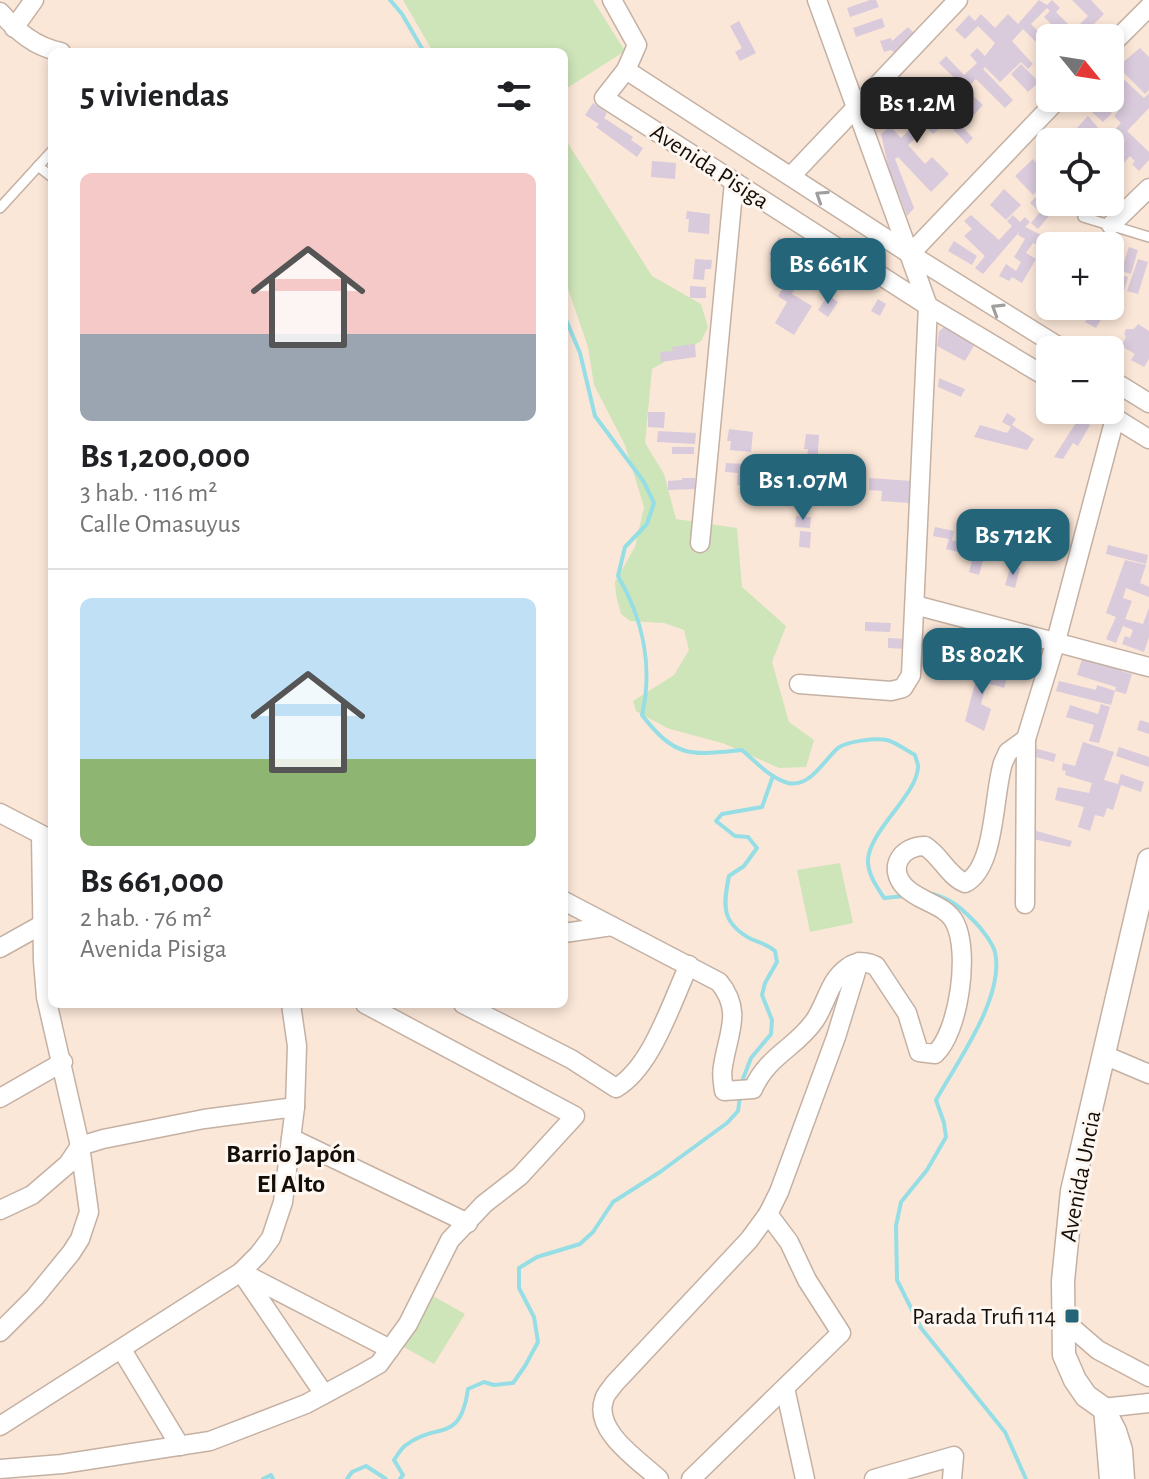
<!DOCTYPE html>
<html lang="es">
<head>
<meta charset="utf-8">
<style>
  :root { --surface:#fff; --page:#f2f2f2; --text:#202124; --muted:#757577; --line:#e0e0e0; --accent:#246579 }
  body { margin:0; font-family:"Alegreya Sans",sans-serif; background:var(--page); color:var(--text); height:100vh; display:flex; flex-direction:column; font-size:30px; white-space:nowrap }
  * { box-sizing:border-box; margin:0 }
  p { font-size:26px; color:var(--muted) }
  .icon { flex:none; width:44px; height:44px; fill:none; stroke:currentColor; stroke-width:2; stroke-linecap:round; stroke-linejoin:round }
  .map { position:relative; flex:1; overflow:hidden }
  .panel { position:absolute; left:48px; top:48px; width:520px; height:960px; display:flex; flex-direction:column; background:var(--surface); border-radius:12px; box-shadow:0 4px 12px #0003 }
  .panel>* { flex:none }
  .needle { width:52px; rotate:120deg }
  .controls { position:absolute; left:1036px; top:24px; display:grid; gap:16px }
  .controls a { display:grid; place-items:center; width:88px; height:88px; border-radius:12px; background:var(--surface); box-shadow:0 4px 12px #0003; font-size:40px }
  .price { position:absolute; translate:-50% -68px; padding:0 18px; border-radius:16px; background:var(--accent); color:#fff; font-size:26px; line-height:52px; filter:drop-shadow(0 2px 4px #0008) }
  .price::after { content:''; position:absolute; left:50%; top:48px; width:24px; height:18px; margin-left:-12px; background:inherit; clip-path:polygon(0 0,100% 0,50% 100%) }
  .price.on { background:#222; color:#fff }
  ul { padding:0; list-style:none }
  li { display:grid; align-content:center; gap:16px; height:424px; padding:0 32px }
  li+li { border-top:2px solid var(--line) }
  li span { display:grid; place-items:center; height:248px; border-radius:12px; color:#555 }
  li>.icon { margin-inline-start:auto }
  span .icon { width:144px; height:144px; fill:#fffc; stroke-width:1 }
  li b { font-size:34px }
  h2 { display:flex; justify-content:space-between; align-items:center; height:96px; padding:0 32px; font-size:34px }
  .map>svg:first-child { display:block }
</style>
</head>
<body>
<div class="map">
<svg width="1149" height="1479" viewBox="0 0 1149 1479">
  <rect width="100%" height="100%" fill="#fbe7d8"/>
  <g fill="#cee4b9">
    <polygon points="403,0 593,0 625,51 564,90 564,52 433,52"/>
    <polygon points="564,137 652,276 701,304 708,327 701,341 652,369 645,443 664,474 676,519 737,528 742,587 786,626 772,662 789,722 814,740 806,767 779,768 725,744 667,728 636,711 633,701 674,675 689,650 684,630 664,623 630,621 621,614 616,595 615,582 635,547 644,507 625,445 594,385 588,347 564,277"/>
    <polygon points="840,863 853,923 810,932 797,870"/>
    <polygon points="433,1296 465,1314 434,1364 402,1346"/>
  </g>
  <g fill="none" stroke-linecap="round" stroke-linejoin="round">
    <g stroke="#95dee5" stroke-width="4">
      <polyline points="390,0 402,14 424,52"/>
      <path d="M564,315L580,353L595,416L644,482L654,503L647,524L625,547L618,576C643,619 653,667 642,715C676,759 691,755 742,750C756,762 770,778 788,783C810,788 824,760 838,748C847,741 875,738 887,740C897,743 906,750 915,755C915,756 919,767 918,767C917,796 866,833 868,863C869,876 877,887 884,898L905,896"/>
      <path d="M933,894C952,900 960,907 974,921C981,928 992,942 995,952C1005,997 957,1062 936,1100L944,1123L946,1137L927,1170L901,1202L896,1226L897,1280L921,1328L1005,1432L1026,1479"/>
      <path d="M741,1084L751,1058L771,1034L772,1020L762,995L765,983L777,962L775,951C767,944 760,943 751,939C721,923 723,905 729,876L744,866L757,848L748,837L735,836L716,821L722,814L762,807L773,776"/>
      <polyline points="263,1479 271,1475 273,1479"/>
      <polyline points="347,1479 352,1472 366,1466 386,1479"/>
      <path d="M400,1479L403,1475L394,1460C397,1456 401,1448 406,1445C437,1421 460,1445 468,1389L484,1382L494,1385L513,1383L525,1366L538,1342L534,1317L519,1288V1268L537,1257L580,1244L593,1232L613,1202L660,1172L727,1123L738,1111L740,1097"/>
    </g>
  </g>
  <g fill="#d9cadc">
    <polygon points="870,0 876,0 879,7 850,17 847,8"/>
    <polygon points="1039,0 1047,5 1052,0 1060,8 1056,12 1075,31 1065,38 1044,17 1050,11 1047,8 1031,24 1050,44 1050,56 1023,29 1012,41 1033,64 1028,69 1021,62 1000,82 985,67 983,69 1013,100 1005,108 976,79 966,89 939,63 946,56 964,75 977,63 970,55 977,48 985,56 995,43 978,26 965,39 955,30 969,15 975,21 981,14 995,28 1008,14 1018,24"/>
    <polygon points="1072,0 1091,0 1104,14 1087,31 1080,24 1088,16"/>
    <polygon points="882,18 885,27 856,37 853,28"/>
    <polygon points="739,21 756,53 740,61 735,52 742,48 730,26"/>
    <polygon points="908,27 914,33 895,53 891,50 884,52 880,41 891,38 892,41"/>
    <polygon points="1140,48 1149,57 1149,90 1145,94 1121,70 1124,66 1122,63"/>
    <polygon points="1021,64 1039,82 1028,92 1011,74"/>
    <polygon points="1120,76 1144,98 1149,93 1149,108 1127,131 1149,152 1149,160 1139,171 1132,164 1135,161 1130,156 1123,164 1114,155 1121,147 1117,144 1110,152 1110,142 1086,142 1075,130 1088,116 1107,138 1121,123 1114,116 1119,110 1112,104 1118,98 1114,93 1110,97 1110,85"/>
    <polygon points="897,90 922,115 941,97 949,105 945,109 973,138 967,144 946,122 933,134 927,128 908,145 925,164 932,157 949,174 931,192 898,157 895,159 914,208 907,216 888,166 881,134 890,126 901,138 914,126 888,99"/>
    <polygon points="968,91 983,105 973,116 961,104"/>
    <polygon points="1088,98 1096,98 1112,113 1103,122 1083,104"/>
    <polygon points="593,103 607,113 604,118 633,137 631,140 643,148 637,157 596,127 599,124 585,115"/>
    <polygon points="1058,129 1070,142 1054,142 1050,138"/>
    <polygon points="1033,159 1050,180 1033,195 1015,176"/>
    <polygon points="652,161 676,163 675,179 651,177"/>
    <polygon points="1050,182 1050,199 1046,203 1054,210 1038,229 1031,223 1040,212 1030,203"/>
    <polygon points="1004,189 1021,205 1006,220 990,205"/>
    <polygon points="687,211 710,214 709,234 688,232 689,219 686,219"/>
    <polygon points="971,215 999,240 1012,226 1007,221 1013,215 1020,222 1025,217 1030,222 1025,227 1064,246 1050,246 1050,252 1033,243 1026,253 1036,259 1022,283 1012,277 1009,281 999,276 1006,264 1016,271 1021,262 1014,257 1025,239 1018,235 1019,232 983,274 975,268 985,256 964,236 972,229 964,221"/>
    <polygon points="779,237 796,248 803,237 822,249 801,283 786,274 795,260 790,257 783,269 769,260 772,256 769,254"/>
    <polygon points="954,241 977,256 972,265 948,251"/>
    <polygon points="1129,247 1138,250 1131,274 1121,271"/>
    <polygon points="695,259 712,260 711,269 705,269 704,280 693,279"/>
    <polygon points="1138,259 1148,262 1138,294 1127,291"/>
    <polygon points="1114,273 1128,277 1121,302 1113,300 1115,295 1110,294"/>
    <polygon points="788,280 797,285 792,294 812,306 794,335 775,323 787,302 778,296"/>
    <polygon points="690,286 706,287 706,298 690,298"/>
    <polygon points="828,295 838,302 828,317 818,310"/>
    <polygon points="878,299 886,304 880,316 871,311"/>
    <polygon points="1048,306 1059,306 1053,317 1044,313"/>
    <polygon points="1095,306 1109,306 1096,328 1085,322"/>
    <polygon points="1138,324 1149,331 1149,359 1144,367 1131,360 1135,354 1121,346 1126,337 1124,334 1126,329 1134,329"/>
    <polygon points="946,326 976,342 965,361 937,346 939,331"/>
    <polygon points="695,344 696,357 661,362 660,352 673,351 672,347"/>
    <polygon points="939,378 965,389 961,397 938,387"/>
    <polygon points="648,412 665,412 664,428 648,427"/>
    <polygon points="1007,413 1016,419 1012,425 1034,439 1027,450 974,437 980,425 1007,433 1011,427 1002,422"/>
    <polygon points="1079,418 1090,425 1078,446 1073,443 1063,459 1054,457"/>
    <polygon points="729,429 753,432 751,452 730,450 731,441 727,441"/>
    <polygon points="658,431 696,433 695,444 657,442"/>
    <polygon points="806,434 819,435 817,467 799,466 799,456 807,457 808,449 804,449"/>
    <rect x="672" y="447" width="22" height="7"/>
    <polygon points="726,463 744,464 744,473 757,474 757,465 769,465 768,487 737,485 738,473 725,472"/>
    <polygon points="845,477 857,478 856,500 844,499"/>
    <polygon points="682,478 695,478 695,489 668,490 668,481 682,480"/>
    <polygon points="869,478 912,481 910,503 881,501 882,491 869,490"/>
    <polygon points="796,516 811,517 810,528 795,527"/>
    <polygon points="994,525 1020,534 1017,544 990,536"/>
    <polygon points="935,527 954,531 952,540 958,542 960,531 981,536 982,533 990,536 979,575 969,572 976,546 972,545 970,555 946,549 949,539 933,536"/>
    <polygon points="800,531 811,532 810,548 799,547"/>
    <polygon points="1108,545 1148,555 1146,564 1106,554"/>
    <polygon points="1125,560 1146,565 1140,583 1149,587 1149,597 1126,588 1123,598 1132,601 1125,619 1143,624 1149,608 1149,637 1144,652 1122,644 1125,636 1130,638 1133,630 1123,626 1116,643 1106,639 1116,617 1106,613"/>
    <polygon points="1011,565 1020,568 1015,588 1005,585"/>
    <polygon points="865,622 891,623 890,632 865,631"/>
    <polygon points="888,638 905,639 905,649 888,648"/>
    <polygon points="1083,656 1122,667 1121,671 1132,674 1126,694 1115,691 1116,687 1077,675"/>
    <polygon points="982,657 990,659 986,671 1007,678 1004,688 987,683 981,704 991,709 984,731 965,721"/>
    <polygon points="1059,681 1096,690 1097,685 1115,691 1111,705 1056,691"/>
    <polygon points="1101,704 1110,707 1099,743 1089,741 1094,725 1066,717 1070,705 1098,714"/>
    <polygon points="1140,720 1149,723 1149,734 1137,730"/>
    <polygon points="1083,742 1114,752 1104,780 1118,784 1121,774 1144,782 1141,792 1121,785 1113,810 1107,808 1104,817 1095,815 1090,831 1078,827 1084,807 1055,800 1058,787 1089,793 1092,783 1065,775 1066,771 1062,770 1063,763 1075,766"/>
    <polygon points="1119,747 1149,757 1149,767 1116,756"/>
    <polygon points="1034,748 1056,754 1054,762 1036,757"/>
    <polygon points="1033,830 1072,841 1070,847 1033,839"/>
  </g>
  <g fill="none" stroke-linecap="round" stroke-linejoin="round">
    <g stroke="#c4b1a3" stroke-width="12">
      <g id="service">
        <polyline points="38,166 52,177"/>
        <polyline points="0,208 52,151"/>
        <polyline points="1083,217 1149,237"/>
      </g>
    </g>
    <g stroke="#c4b1a3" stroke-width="21">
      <g id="minor">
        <polyline points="612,0 637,45 626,70 604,98 928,306 1050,379"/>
        <path d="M0,12C18,32 35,47 61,52"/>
        <polyline points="14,28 34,0"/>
        <polyline points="1110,46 1149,7"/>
        <polyline points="626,70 910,254 1064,350"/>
        <polyline points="791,176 958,0"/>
        <polyline points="1111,225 1149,188"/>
        <polyline points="910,254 1059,98"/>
        <polyline points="1110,379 1149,403"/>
        <polyline points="1102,410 1149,439"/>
        <polyline points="700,543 734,182"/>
        <polyline points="915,605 1149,667"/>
        <polyline points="799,684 891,691 903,688 911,675 928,306 817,0"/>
        <polyline points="0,813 50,839"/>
        <path d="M564,901L719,982C743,1011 728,1033 723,1066C721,1074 723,1083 724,1091L753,1089C768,1055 796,1048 815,1020C827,1002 829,981 847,968C856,961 866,961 876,966L907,1013L919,1052L935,1054C959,1032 970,952 955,923C946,904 919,902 905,887C887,868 901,846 925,846C941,856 948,876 965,883C996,868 993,794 1003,763L1008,752L1026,739"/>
        <polyline points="1025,904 1026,739 1056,641 1115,418"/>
        <polyline points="564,933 612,926"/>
        <polyline points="0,948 43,924"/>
        <path d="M463,1004L571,1059L616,1088C652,1067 671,1003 689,965"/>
        <polyline points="1104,1055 1149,1074"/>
        <polyline points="0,1098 63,1062"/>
        <polyline points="291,1138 468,1223"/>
        <polyline points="0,1210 32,1195 68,1164 80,1146 103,1139 204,1119 295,1107"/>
        <polyline points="1062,1319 1098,1350 1149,1377"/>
        <polyline points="0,1332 35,1297 71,1253 80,1239 89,1212 80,1146 46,997 43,961 41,835"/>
        <polyline points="122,1350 180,1446"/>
        <polyline points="785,1388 805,1479"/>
        <polyline points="324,1394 241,1272 390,1349"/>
        <polyline points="0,1426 241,1272 259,1254 271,1238 283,1202 295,1107 297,1046 291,1004"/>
        <polyline points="0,1469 62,1464 210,1441 306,1404 360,1375 379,1364 408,1324 450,1240 484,1204 520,1176 575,1116 365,1004"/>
        <path d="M659,1479C640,1461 593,1431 604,1400C605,1394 611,1389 614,1384L749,1240L768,1214L779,1192L836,1037L859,962"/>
        <polyline points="691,1479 841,1333 807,1280 789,1242 768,1214"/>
        <polyline points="874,1479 954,1456 952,1479"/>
        <polyline points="1109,1479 1103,1408 1149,1403"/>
      </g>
    </g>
    <g stroke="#c4b1a3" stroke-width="25">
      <polyline id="tertiary" points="1123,1479 1121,1450 1115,1431 1103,1408 1086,1396 1075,1380 1064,1355 1063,1281 1072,1191 1149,860"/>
    </g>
    <use href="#service" stroke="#fff" stroke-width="9"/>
    <use href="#minor" stroke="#fff" stroke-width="18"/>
    <use href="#tertiary" stroke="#fff" stroke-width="22"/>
  </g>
  <defs><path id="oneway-chevron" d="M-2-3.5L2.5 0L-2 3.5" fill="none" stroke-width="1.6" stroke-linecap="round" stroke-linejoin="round" transform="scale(2)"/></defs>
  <g stroke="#a19f9d">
    <use href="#oneway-chevron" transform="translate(821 196) rotate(-147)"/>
    <use href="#oneway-chevron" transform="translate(997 309) rotate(-148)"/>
  </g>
  <rect fill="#246579" stroke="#fef6f0" stroke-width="3" x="1064" y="1308" width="16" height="16" rx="4"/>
  <g text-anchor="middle" stroke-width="6" stroke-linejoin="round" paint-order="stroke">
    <g font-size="24" fill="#140e09" stroke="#fef6f0">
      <text transform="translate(710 166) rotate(33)" y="8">Avenida Pisiga</text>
      <text transform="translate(1080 1176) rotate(-79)" y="8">Avenida Uncia</text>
    </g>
    <g font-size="24" fill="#140e09" stroke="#fef6f0" text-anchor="end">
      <text x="1056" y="1324">Parada Trufi 114</text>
    </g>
    <g font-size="26" font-weight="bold" fill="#140e09" stroke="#fef6f0">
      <text x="291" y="1162">Barrio Japón<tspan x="291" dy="30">El Alto</tspan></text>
    </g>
  </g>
</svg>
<div class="controls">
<a><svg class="needle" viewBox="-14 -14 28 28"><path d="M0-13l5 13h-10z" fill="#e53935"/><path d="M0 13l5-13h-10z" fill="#757577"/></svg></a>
<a><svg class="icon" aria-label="locate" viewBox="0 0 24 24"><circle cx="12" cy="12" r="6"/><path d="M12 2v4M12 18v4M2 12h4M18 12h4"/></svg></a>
<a>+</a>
<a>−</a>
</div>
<b class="price on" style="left:917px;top:145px">Bs 1.2M</b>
<b class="price" style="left:828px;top:306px">Bs 661K</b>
<b class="price" style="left:803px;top:522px">Bs 1.07M</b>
<b class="price" style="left:1013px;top:577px">Bs 712K</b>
<b class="price" style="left:982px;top:696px">Bs 802K</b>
<section class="panel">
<h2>5 viviendas<svg class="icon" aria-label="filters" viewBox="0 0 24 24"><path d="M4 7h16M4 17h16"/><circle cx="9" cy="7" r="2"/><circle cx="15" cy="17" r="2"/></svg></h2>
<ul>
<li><span style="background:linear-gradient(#f6c9c9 65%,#9aa5b1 0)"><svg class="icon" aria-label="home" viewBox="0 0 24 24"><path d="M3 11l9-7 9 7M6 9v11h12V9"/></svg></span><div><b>Bs 1,200,000</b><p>3 hab. · 116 m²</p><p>Calle Omasuyus</p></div></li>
<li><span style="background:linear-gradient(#bfe0f5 65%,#8fb573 0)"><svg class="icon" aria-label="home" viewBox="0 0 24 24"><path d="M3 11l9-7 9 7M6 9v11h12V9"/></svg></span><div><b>Bs 661,000</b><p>2 hab. · 76 m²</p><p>Avenida Pisiga</p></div></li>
</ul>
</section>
</div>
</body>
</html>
